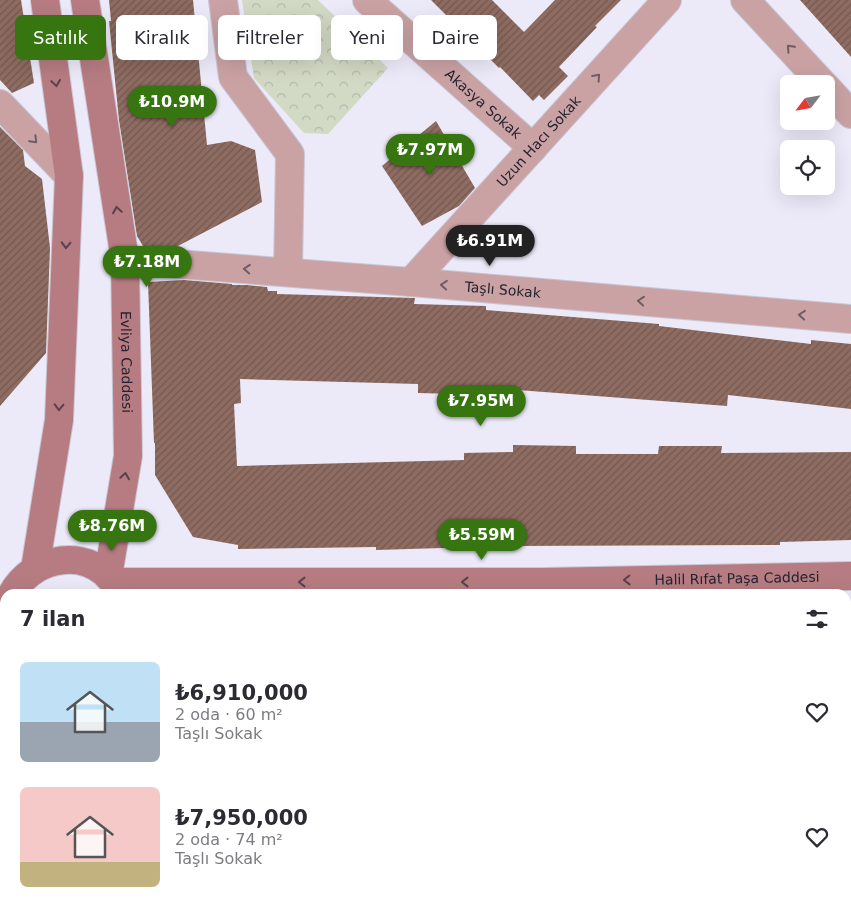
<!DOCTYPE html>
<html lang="tr">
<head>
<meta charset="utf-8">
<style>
  :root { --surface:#fff; --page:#f2f2f3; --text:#2b2b33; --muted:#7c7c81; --accent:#36750f }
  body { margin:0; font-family:"DejaVu Sans",sans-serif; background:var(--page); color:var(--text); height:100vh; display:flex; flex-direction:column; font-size:19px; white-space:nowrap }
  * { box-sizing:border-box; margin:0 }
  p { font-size:16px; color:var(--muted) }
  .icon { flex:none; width:28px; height:28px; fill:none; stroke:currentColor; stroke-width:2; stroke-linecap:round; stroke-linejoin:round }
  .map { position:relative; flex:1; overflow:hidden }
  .details { position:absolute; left:0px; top:589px; width:851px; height:321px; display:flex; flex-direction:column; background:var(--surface); border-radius:15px 15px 0 0; box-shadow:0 5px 20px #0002 }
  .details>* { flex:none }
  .guide { position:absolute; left:15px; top:15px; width:500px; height:45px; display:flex; gap:10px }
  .needle { width:32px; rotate:239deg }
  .fabs { position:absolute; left:780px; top:75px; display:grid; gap:10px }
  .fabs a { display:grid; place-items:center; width:55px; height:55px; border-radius:8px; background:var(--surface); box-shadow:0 5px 20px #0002; font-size:25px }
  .price { position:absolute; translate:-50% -42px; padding:0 11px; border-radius:18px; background:var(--accent); color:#fff; font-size:16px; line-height:32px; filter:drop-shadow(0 1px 2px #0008) }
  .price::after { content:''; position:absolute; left:50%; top:30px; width:15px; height:11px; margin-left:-8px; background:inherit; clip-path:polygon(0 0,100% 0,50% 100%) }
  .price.on { background:#222; color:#fff }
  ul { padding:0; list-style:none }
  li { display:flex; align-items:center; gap:15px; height:125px; padding:0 20px }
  li span { display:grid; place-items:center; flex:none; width:140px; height:100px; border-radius:8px; color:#555 }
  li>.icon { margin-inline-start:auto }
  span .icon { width:60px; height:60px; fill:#fffc; stroke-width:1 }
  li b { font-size:21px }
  h2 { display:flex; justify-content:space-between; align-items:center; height:60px; padding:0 20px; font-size:21px }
  .tag { padding:0 18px; border-radius:8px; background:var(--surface); box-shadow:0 5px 20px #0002; font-size:18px; line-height:45px }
  .tag.on { background:var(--accent); color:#fff }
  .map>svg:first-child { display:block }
</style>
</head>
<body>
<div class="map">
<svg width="851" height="909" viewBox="0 0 851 909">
  <defs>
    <pattern id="forest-crowns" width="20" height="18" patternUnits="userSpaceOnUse" patternTransform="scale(1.25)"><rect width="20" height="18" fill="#d2d9c4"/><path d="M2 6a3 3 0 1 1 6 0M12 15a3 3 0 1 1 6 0" fill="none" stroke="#b4baa9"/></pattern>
    <pattern id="building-hatch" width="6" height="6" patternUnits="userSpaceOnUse" patternTransform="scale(1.25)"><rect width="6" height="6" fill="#8e6c61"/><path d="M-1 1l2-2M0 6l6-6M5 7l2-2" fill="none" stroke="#745850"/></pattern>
  </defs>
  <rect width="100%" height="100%" fill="#eceaf9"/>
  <polygon fill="#e1dcff" points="0,747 5,750 5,905 112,905 114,909 0,909"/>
  <polygon fill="url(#forest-crowns)" points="242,0 318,0 388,68 328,134 304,133 254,78"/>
  <g fill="url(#building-hatch)">
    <polygon points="0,0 21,0 34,83 12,93 0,80"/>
    <polygon points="109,0 193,0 207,145 231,141 255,150 262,202 174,248 143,246 137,236 119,120 109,21 111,21"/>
    <polygon points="431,0 492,0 524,32 555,0 621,0 595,26 597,27 559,67 568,76 544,100 539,95 533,101 500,67 499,68"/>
    <polygon points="800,0 851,0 851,57"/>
    <polygon points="436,121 475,188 459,206 422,226 382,166"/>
    <polygon points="0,127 23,150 25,166 42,179 50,248 46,353 0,406"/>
    <polygon points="184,280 232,284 232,285 247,285 267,287 268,291 277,291 277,294 415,298 414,304 486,306 486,310 659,324 659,326 811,344 811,340 851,344 851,409 728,395 727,406 492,388 492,395 418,393 418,384 240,379 241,403 234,404 237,466 464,460 464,453 513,452 513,445 576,446 576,454 658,454 659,446 722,446 721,453 851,452 851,540 780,542 780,545 508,546 376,550 376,547 238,549 238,545 193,537 155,475 155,443 154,443 148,282"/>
  </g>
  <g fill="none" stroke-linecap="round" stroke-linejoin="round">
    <g stroke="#c8c6d5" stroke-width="30">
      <g id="minor">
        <polyline points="223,0 233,77 290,154 288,272"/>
        <path id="s1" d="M367,0L533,148"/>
        <polyline points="745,0 823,84"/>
        <polyline points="826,87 851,114"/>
        <polyline points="0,104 69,176"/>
        <path id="s2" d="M125,260L411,282L851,319"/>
        <path id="s3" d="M411,282L667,0"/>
        <polyline points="846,786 851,776"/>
        <polyline points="310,905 352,909"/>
        <polyline points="508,909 509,905"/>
        <polyline points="784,909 786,905"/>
      </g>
    </g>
    <g stroke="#c8c6d5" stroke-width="30">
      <polyline id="tertiary" points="0,665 5,665"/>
    </g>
    <g stroke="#c8c6d5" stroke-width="30">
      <g id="secondary">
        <path id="s4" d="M85,0L125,260L128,456L108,576"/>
        <polyline points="35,569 59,420 69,176 45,0"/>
        <path id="s5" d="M113,582H543L851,576"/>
        <path d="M12,594C30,561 75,548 105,573C110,578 114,582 118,588"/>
        <polyline points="846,619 851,619"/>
        <polyline points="145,905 147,909"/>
        <polyline points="197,905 198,909"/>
      </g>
    </g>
    <use href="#minor" stroke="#caa2a4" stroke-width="28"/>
    <use href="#tertiary" stroke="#caa2a4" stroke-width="28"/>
    <use href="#secondary" stroke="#b67c82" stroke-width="28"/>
  </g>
  <defs><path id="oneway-chevron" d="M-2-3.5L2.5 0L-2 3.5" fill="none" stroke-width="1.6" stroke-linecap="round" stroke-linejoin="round" transform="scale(1.25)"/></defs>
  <g stroke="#6f5c64">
    <use href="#oneway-chevron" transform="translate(790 48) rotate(-133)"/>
    <use href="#oneway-chevron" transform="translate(597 77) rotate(-48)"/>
    <use href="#oneway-chevron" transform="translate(34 140) rotate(46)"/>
    <use href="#oneway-chevron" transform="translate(247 269) rotate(-176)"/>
    <use href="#oneway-chevron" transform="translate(444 285) rotate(-175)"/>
    <use href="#oneway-chevron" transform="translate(641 301) rotate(-175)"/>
    <use href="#oneway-chevron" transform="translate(802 315) rotate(-175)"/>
  </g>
  <g stroke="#58424d">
    <use href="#oneway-chevron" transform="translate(56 83) rotate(82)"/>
    <use href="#oneway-chevron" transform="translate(117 210) rotate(-99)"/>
    <use href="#oneway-chevron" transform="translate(66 245) rotate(92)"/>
    <use href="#oneway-chevron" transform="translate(59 407) rotate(92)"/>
    <use href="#oneway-chevron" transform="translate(125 476) rotate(-81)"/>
    <use href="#oneway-chevron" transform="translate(627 580) rotate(179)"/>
    <use href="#oneway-chevron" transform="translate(302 582) rotate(-180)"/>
    <use href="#oneway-chevron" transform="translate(465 582) rotate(-180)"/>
  </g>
  <g text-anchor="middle" stroke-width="4.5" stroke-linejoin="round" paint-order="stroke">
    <g font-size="14" fill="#252330" stroke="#eceaf9">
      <text dy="5" stroke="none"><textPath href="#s1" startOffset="156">Akasya Sokak</textPath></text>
      <text dy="5" stroke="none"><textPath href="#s3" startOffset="190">Uzun Hacı Sokak</textPath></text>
      <text dy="5" stroke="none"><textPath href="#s2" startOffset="379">Taşlı Sokak</textPath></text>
      <text dy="5" stroke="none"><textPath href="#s4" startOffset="365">Evliya Caddesi</textPath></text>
      <text dy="5" stroke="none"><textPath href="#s5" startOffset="624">Halil Rıfat Paşa Caddesi</textPath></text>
    </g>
  </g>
</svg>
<div class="fabs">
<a><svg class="needle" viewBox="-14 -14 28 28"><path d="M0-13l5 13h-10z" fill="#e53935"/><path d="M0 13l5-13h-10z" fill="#7c7c81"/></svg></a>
<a><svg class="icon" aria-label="locate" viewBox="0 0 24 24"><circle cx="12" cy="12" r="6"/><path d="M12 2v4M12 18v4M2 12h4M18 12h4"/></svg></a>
</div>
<b class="price" style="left:172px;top:128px">₺10.9M</b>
<b class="price" style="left:430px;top:176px">₺7.97M</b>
<b class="price on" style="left:490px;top:267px">₺6.91M</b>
<b class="price" style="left:147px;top:288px">₺7.18M</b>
<b class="price" style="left:481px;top:427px">₺7.95M</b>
<b class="price" style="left:112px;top:552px">₺8.76M</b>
<b class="price" style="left:482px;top:561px">₺5.59M</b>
<div class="guide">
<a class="tag on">Satılık</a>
<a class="tag">Kiralık</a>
<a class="tag">Filtreler</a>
<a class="tag">Yeni</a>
<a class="tag">Daire</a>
</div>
<section class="details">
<h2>7 ilan<svg class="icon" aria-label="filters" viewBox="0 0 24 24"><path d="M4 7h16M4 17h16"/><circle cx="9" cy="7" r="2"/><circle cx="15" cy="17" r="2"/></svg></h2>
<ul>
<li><span style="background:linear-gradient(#bfe0f5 60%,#9aa5b1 0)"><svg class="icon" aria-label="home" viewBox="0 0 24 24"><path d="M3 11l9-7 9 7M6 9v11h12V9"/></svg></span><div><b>₺6,910,000</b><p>2 oda · 60 m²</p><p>Taşlı Sokak</p></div><svg class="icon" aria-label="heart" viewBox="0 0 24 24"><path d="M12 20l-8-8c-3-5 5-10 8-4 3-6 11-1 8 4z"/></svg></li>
<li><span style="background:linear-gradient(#f6c9c9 75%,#c2b280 0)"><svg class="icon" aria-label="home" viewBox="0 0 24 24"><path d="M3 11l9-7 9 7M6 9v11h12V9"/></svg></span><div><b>₺7,950,000</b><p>2 oda · 74 m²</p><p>Taşlı Sokak</p></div><svg class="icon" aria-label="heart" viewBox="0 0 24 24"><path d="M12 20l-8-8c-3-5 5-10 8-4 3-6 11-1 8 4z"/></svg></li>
</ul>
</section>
</div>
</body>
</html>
